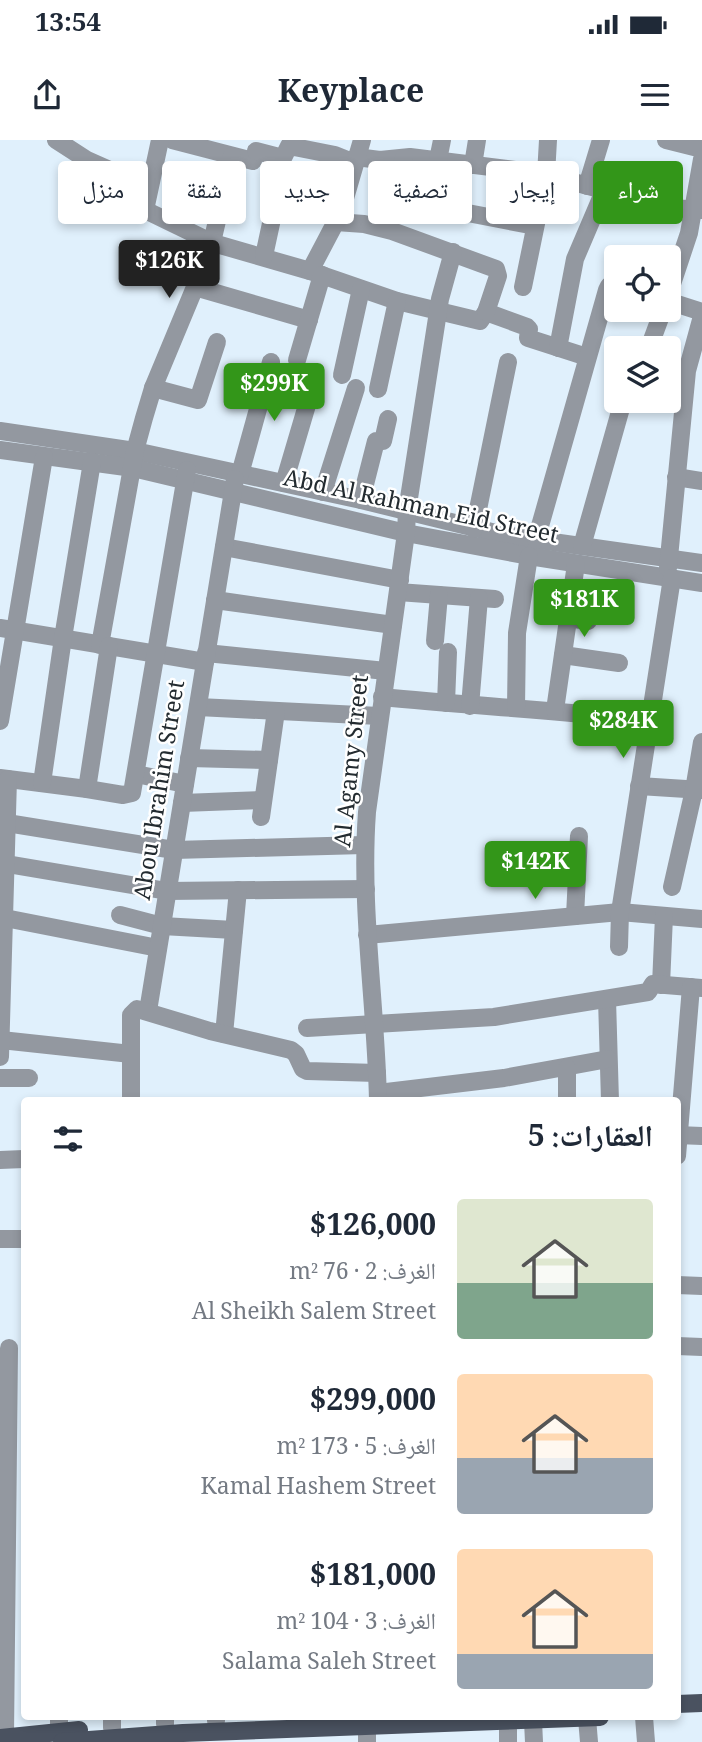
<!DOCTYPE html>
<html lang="ar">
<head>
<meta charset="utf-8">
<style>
  :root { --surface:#fff; --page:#f6f6f7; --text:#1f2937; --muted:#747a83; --accent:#339619 }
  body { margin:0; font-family:Georgia,"Noto Naskh Arabic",serif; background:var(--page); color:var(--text); direction:rtl; height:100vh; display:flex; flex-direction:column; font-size:26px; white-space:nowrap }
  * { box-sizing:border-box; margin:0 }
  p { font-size:23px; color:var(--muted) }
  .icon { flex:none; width:38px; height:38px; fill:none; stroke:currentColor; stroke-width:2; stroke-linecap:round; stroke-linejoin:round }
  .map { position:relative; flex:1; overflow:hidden; direction:ltr }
  .side { position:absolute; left:21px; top:957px; width:660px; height:623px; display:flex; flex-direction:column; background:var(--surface); border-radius:7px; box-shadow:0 4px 10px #0003; direction:rtl }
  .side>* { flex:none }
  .guide { position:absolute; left:21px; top:21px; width:662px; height:63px; direction:rtl; display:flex; gap:14px }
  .controls { position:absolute; left:604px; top:105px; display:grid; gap:14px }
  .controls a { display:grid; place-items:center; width:77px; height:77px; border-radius:7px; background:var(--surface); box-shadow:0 4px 10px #0003; font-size:35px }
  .price { position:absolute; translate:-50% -60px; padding:0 16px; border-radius:7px; background:var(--accent); color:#fff; font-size:23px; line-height:46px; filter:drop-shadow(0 2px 4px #0008) }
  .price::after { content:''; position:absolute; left:50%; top:42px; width:21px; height:16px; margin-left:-10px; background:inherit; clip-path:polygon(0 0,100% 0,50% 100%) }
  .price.selected { background:#222; color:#fff }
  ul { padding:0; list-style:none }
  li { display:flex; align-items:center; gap:21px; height:175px; padding:0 28px }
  li span { display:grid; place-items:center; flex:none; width:196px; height:140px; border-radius:7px; color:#555 }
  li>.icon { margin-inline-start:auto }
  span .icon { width:84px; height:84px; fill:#fffc; stroke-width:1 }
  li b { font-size:30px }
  h2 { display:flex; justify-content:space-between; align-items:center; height:84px; padding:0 28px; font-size:30px }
  .tag { padding:0 24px; border-radius:7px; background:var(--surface); box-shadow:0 4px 10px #0003; font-size:24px; line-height:63px }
  .tag.selected { background:var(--accent); color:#fff }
  .status { display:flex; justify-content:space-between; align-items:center; height:49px; padding:0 35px; background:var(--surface); direction:ltr }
  .status svg { height:19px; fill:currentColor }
  header { display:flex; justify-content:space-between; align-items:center; height:91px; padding:0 28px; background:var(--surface); font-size:32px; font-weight:800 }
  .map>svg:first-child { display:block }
</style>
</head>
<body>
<div class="status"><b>13:54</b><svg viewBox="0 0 49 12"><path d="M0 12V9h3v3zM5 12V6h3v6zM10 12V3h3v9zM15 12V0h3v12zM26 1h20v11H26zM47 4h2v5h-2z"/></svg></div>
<header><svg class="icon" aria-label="menu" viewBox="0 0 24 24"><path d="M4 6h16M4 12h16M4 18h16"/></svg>Keyplace<svg class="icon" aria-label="share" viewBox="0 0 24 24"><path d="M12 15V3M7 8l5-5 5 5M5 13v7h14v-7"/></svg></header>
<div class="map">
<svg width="702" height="1602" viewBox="0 0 702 1602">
  <rect width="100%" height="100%" fill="#e0f0fc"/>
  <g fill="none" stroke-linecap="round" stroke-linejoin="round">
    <g stroke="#9398a0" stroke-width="18">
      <polyline points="56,0 87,20 114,32 121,38 137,64 145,70 213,103 310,131 397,161 480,181 486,172 527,187 529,189 528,198 587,217"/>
      <polyline points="172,0 253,21"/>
      <polyline points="666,0 702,9"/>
      <polyline points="256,11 283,18 289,6 335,15 355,23"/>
      <polyline points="356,17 380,20 410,17 539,33 672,68 702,70"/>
      <polyline points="438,20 442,0"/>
      <polyline points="473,25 477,0"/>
      <polyline points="587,46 601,0"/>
      <polyline points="394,54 447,69 535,86"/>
      <polyline points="145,70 160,0"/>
      <polyline points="336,82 364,84 392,91 496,129 498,136 486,172"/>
      <polyline points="378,87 394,54 404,18"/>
      <polyline points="264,116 275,65"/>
      <polyline points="310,131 341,72 362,0"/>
      <polyline points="195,147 309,180"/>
      <polyline points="523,147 546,35 548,0"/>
      <polyline points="668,156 689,93 702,19"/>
      <polyline points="668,161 702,172"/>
      <polyline points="558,208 575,119 604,51"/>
      <polyline points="649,208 663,170"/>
      <polyline points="297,220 322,135"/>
      <polyline points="342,235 361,149"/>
      <polyline points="153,248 198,260 217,202"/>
      <polyline points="378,249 397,161"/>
      <polyline points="0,291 135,311 361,360 504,395 702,423"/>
      <polyline points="0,310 133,328 406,393 529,416 702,443"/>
      <polyline points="240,334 271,222"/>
      <polyline points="676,337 702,341"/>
      <polyline points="284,343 315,238"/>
      <polyline points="323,352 356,248"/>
      <polyline points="361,360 376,301 383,301 388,279"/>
      <polyline points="474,389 508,222"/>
      <polyline points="536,400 607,150 609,146 616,144"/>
      <polyline points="582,406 623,261"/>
      <polyline points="224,407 400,440"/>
      <polyline points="668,428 687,231 702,176"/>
      <polyline points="398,452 495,459"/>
      <polyline points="215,460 393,485"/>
      <polyline points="568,478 588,481"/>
      <polyline points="0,488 205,522"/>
      <polyline points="435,501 439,455"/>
      <polyline points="100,505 135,311 144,278 153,248 210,111 232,16"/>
      <polyline points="206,513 386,531"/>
      <polyline points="563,515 619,523"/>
      <path d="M382,557C471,566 560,570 649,581"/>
      <polyline points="446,563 448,512"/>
      <polyline points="470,566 479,458"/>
      <polyline points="198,567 379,576"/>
      <polyline points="516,568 517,493 529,416"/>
      <polyline points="555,570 576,424"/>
      <polyline points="0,581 44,317"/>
      <polyline points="189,618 269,620"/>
      <polyline points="136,634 185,644"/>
      <polyline points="0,638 87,649 123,655 132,653 187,330"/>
      <polyline points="42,643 63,498 92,322"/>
      <polyline points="639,646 702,650"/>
      <polyline points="87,649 109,506"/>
      <polyline points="182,663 263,660"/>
      <polyline points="261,677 276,571"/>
      <polyline points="7,683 174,710 364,705"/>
      <polyline points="7,724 167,751 366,749"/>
      <polyline points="672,747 694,650 702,602"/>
      <polyline points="120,775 162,786 234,790"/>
      <polyline points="575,776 579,696"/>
      <polyline points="5,778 158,808"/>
      <polyline points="367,795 620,772 702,779"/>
      <polyline points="619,807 620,772 672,438"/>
      <polyline points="661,845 664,776"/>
      <polyline points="607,859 610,961"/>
      <polyline points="148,871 235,339"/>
      <polyline points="307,888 494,877 648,852 653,844 702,848"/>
      <polyline points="224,894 238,750"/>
      <polyline points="1,900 131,914"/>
      <polyline points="0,917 8,639"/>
      <polyline points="0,938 29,938"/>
      <polyline points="378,953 504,938 608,919"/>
      <polyline points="131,961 131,875 137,869 210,891 291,910 296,914 303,929 307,931 377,933"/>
      <path d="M378,961C376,864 360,768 367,672L406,393L407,371L440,159L453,112"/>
      <polyline points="567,961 567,928"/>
      <polyline points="677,995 702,996"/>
      <polyline points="677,1016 691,847"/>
      <polyline points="0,1020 24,1019"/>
      <polyline points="0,1099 24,1099"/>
      <polyline points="677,1145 702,1146"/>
      <polyline points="677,1206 702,1207"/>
      <polyline points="644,1577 646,1602"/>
      <polyline points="587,1578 589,1602"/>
      <polyline points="216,1581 216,1577"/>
      <polyline points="533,1581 534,1602"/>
      <polyline points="165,1584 165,1577"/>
      <polyline points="367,1586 367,1602"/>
      <polyline points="112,1588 112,1577"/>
      <polyline points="59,1592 59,1577"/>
      <polyline points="5,1597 9,1208"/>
      <polyline points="508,1602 508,1581"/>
    </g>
    <g stroke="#4a5260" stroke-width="18">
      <polyline points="677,1564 702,1563"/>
      <polyline points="0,1598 79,1590"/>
      <polyline points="62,1602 183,1593 600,1577"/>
    </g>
  </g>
  <g text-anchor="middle" stroke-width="5" stroke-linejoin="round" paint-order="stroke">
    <g font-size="23" fill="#232b30" stroke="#fff">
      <text transform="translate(421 366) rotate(12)" y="8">Abd Al Rahman Eid Street</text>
      <text transform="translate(351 621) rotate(-84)" y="8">Al Agamy Street</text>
      <text transform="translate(159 650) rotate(-81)" y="8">Abou Ibrahim Street</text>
    </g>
  </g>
</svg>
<div class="controls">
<a><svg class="icon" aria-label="locate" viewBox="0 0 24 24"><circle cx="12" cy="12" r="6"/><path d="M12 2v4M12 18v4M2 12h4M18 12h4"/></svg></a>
<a><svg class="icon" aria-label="layers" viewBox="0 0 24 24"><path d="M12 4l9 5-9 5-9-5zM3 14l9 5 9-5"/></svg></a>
</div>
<b class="price selected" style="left:169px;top:160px">$126K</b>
<b class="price" style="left:274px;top:283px">$299K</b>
<b class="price" style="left:584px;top:499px">$181K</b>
<b class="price" style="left:623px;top:620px">$284K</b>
<b class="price" style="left:535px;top:761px">$142K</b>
<div class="guide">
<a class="tag selected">شراء</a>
<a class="tag">إيجار</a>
<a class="tag">تصفية</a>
<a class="tag">جديد</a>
<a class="tag">شقة</a>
<a class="tag">منزل</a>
</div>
<section class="side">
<h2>العقارات: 5<svg class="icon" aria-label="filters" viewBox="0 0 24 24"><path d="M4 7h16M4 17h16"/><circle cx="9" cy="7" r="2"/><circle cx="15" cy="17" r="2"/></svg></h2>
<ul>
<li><span style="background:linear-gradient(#dfe7d0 60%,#7fa58c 0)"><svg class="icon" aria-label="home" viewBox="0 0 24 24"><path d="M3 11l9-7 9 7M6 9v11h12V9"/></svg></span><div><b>$126,000</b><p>الغرف: 2 · 76 m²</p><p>Al Sheikh Salem Street</p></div></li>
<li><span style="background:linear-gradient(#ffd9b3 60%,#9aa5b1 0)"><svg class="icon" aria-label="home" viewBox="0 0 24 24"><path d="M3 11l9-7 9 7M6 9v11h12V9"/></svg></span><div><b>$299,000</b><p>الغرف: 5 · 173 m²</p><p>Kamal Hashem Street</p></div></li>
<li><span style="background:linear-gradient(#ffd9b3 75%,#9aa5b1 0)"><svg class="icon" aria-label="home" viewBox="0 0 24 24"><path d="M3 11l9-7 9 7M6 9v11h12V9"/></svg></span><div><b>$181,000</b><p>الغرف: 3 · 104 m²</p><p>Salama Saleh Street</p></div></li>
</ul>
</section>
</div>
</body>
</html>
